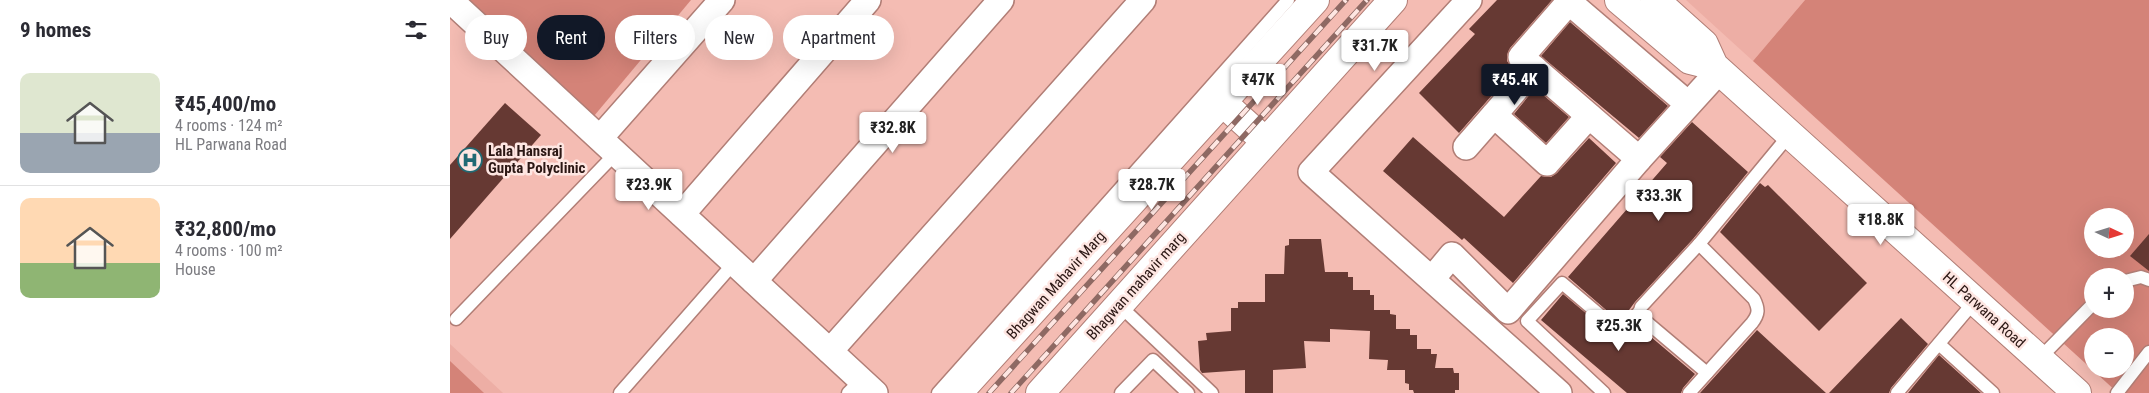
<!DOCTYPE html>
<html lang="en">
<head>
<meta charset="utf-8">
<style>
  :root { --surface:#fff; --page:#f2f2f3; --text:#2b2b33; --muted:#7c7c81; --line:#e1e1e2; --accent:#111827 }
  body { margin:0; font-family:"Roboto Condensed",sans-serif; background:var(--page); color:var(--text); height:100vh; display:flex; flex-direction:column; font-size:19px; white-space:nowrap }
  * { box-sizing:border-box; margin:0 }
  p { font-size:16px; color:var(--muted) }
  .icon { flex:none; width:28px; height:28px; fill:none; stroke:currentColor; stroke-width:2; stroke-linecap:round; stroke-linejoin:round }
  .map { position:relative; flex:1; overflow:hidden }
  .side { display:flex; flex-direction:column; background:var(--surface); width:450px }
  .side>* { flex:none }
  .guide { position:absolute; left:15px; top:15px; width:475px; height:45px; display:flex; gap:10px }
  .needle { width:32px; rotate:94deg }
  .tools { position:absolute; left:1634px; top:208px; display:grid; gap:10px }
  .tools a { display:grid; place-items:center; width:50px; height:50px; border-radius:50%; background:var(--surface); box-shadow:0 5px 20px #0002; font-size:25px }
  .price { position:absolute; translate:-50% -42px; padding:0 11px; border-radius:5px; background:#fff; color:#222; font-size:16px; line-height:32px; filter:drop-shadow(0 1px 2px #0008) }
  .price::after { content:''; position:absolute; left:50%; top:30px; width:15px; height:11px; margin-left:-8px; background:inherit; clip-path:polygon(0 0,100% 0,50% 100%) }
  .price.selected { background:var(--accent); color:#fff }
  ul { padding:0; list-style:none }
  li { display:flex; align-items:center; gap:15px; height:125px; padding:0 20px }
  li+li { border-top:1px solid var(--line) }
  li span { display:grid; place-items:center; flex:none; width:140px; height:100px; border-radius:10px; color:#555 }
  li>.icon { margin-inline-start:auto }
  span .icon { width:60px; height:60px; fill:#fffc; stroke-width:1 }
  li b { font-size:21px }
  h2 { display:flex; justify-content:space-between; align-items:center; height:60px; padding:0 20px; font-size:21px }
  .chip { padding:0 18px; border-radius:22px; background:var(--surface); box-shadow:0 5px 20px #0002; font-size:18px; line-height:45px }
  .chip.selected { background:var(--accent); color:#fff }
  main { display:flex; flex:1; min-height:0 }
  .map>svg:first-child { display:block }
</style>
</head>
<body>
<main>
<section class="side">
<h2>9 homes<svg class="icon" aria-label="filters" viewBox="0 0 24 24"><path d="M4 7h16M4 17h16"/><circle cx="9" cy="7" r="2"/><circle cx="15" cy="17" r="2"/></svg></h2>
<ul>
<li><span style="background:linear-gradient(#dfe7d0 60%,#9aa5b1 0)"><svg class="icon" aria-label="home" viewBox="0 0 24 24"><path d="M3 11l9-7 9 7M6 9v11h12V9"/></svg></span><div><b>₹45,400/mo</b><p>4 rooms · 124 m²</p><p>HL Parwana Road</p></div></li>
<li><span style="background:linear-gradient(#ffd9b3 65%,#8fb573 0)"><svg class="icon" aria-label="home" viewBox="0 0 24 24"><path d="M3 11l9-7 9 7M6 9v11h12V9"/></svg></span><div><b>₹32,800/mo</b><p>4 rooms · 100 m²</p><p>House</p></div></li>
</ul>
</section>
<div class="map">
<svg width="1699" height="393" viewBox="0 0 1699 393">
  <rect width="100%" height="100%" fill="#f4bcb3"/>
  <g fill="#edaea5">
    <polygon points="1236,0 1355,0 1303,61"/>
    <polygon points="0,344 53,393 0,393"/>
  </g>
  <g fill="#d48378" fill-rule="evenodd">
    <polygon points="18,0 241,0 144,116"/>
    <path d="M1355,0H1699V393H1668L1303,61ZM1642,216H1675V249H1642ZM1642,276H1675V309H1642ZM1642,336H1675V369H1642Z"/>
    <polygon points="0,361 34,393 0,393"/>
  </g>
  <g fill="#663933">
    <polygon points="1047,0 1102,0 1060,48 1057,55 1057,61 1064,70 1009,133 969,93 1025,34 1019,29"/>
    <polygon points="1120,22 1218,106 1189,138 1091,56"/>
    <polygon points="1085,88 1119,117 1096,143 1064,114"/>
    <polygon points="55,103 91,135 0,239 0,165"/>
    <polygon points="1242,122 1298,172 1243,239 1185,302 1170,322 1118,277 1217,163 1210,157"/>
    <polygon points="963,137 1054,217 1091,176 1101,177 1107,173 1139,138 1166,163 1063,283 1014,238 1012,240 933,171"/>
    <polygon points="1310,183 1315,187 1318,185 1417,283 1369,331 1270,232"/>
    <polygon points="1699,234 1699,271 1680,256"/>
    <polygon points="839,239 871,239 875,272 898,272 898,277 903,277 903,290 920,290 920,295 924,295 924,310 940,310 940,314 946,315 946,329 960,329 960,335 967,335 967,349 981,349 981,354 987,354 985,368 1003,368 1004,373 1009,373 1009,390 1005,390 1005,393 964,393 963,390 959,390 959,384 955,383 955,370 937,370 938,360 919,359 920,331 880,329 880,342 854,341 856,368 823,370 823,393 795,393 795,370 752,373 750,370 748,341 757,340 756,333 781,331 781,308 788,308 788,302 815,302 815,274 834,274 835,246 839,245"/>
    <polygon points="1113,294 1169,341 1177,339 1188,326 1245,374 1233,388 1231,393 1177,393 1091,320"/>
    <polygon points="1451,318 1478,344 1441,388 1439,393 1379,393"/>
    <polygon points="1307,330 1344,364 1376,393 1250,393"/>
    <polygon points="1489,355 1531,393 1458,393"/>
  </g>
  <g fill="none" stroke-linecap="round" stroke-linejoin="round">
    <g stroke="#b17e76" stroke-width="15">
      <g id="service">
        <polyline points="1249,244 1191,307 1190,311 1193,319 1257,373"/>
        <polyline points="1675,281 1691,277 1699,280"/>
        <polyline points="669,305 762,393"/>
        <polyline points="6,319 166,153"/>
        <polyline points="1489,344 1543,393"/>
        <polyline points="1589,359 1642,305"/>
        <polyline points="170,393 284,263"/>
        <polyline points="398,393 411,380"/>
        <polyline points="488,393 838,0"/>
        <polyline points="671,393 703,360 738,393"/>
        <polyline points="1154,393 1077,321 1112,283 1171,333 1190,311"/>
        <path d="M1239,393L1302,323C1309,314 1309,309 1304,299L1249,244L1340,134"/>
        <polyline points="1447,393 1524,302"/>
        <polyline points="1667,393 1699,352"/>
      </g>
    </g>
    <g stroke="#b17e76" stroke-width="28">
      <g id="minor">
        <polyline points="0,0 425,393"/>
        <polyline points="1019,0 861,172 1109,393"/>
        <polyline points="1044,115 1084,68"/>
        <polyline points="150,138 272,0"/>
        <polyline points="1016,147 1044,115 1097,163 1139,116"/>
        <polyline points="1189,159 1071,57 1119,2 1238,104"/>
        <polyline points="232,214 418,0"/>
        <polyline points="982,279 1002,255 1058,311 1189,159 1269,71"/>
        <polyline points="304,281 551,0"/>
        <polyline points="380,351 693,0"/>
      </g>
    </g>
    <g stroke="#b17e76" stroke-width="30">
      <g id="tertiary">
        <polyline points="1169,0 1240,60 1264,66"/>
        <polyline points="1205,0 1254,44 1264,66 1627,393"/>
      </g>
    </g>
    <g stroke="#b17e76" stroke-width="30">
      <g id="secondary">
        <polyline points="772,102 815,141"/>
        <polyline points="508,393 865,0"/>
        <polyline points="590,393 943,0"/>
      </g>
    </g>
    <use href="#service" stroke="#fff" stroke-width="12"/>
    <use href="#minor" stroke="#fff" stroke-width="25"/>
    <use href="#tertiary" stroke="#fff" stroke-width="28"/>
    <use href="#secondary" stroke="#fff" stroke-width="28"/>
    <g stroke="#8e6963" stroke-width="5.5">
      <g id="rail">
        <polyline points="539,393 896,0"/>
        <polyline points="561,393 917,0"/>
      </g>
    </g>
    <use href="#rail" stroke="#fee6e2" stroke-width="4" stroke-dasharray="11" stroke-linecap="butt"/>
  </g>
  <defs>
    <g id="hospital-ring" transform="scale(1.25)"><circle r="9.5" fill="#fee6e2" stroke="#206a74" stroke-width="1.5"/><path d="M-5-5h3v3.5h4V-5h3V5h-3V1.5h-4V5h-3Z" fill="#206a74"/></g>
  </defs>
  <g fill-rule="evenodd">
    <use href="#hospital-ring" x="20" y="160"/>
  </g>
  <g text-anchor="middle" stroke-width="5" stroke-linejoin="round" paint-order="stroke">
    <g font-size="15" font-weight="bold" fill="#2b1714" stroke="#fee6e2" text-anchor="start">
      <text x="38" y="156">Lala Hansraj<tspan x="38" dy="17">Gupta Polyclinic</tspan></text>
    </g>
    <g font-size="15" fill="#2b1714" stroke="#fee6e2">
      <text transform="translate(606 285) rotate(-48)" y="5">Bhagwan Mahavir Marg</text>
      <text transform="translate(686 286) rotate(-48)" y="5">Bhagwan mahavir marg</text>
      <text transform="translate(1534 310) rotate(42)" y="5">HL Parwana Road</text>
    </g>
  </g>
</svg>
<div class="tools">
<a><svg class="needle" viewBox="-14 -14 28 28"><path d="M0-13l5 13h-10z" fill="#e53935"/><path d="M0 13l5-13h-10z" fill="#7c7c81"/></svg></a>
<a>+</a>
<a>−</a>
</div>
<b class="price" style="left:925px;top:72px">₹31.7K</b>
<b class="price" style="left:808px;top:106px">₹47K</b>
<b class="price selected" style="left:1065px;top:106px">₹45.4K</b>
<b class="price" style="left:443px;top:154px">₹32.8K</b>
<b class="price" style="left:199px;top:211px">₹23.9K</b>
<b class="price" style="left:702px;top:211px">₹28.7K</b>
<b class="price" style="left:1209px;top:222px">₹33.3K</b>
<b class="price" style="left:1431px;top:246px">₹18.8K</b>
<b class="price" style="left:1169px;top:352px">₹25.3K</b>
<div class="guide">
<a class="chip">Buy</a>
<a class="chip selected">Rent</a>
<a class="chip">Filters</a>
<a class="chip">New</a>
<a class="chip">Apartment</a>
</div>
</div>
</main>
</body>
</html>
